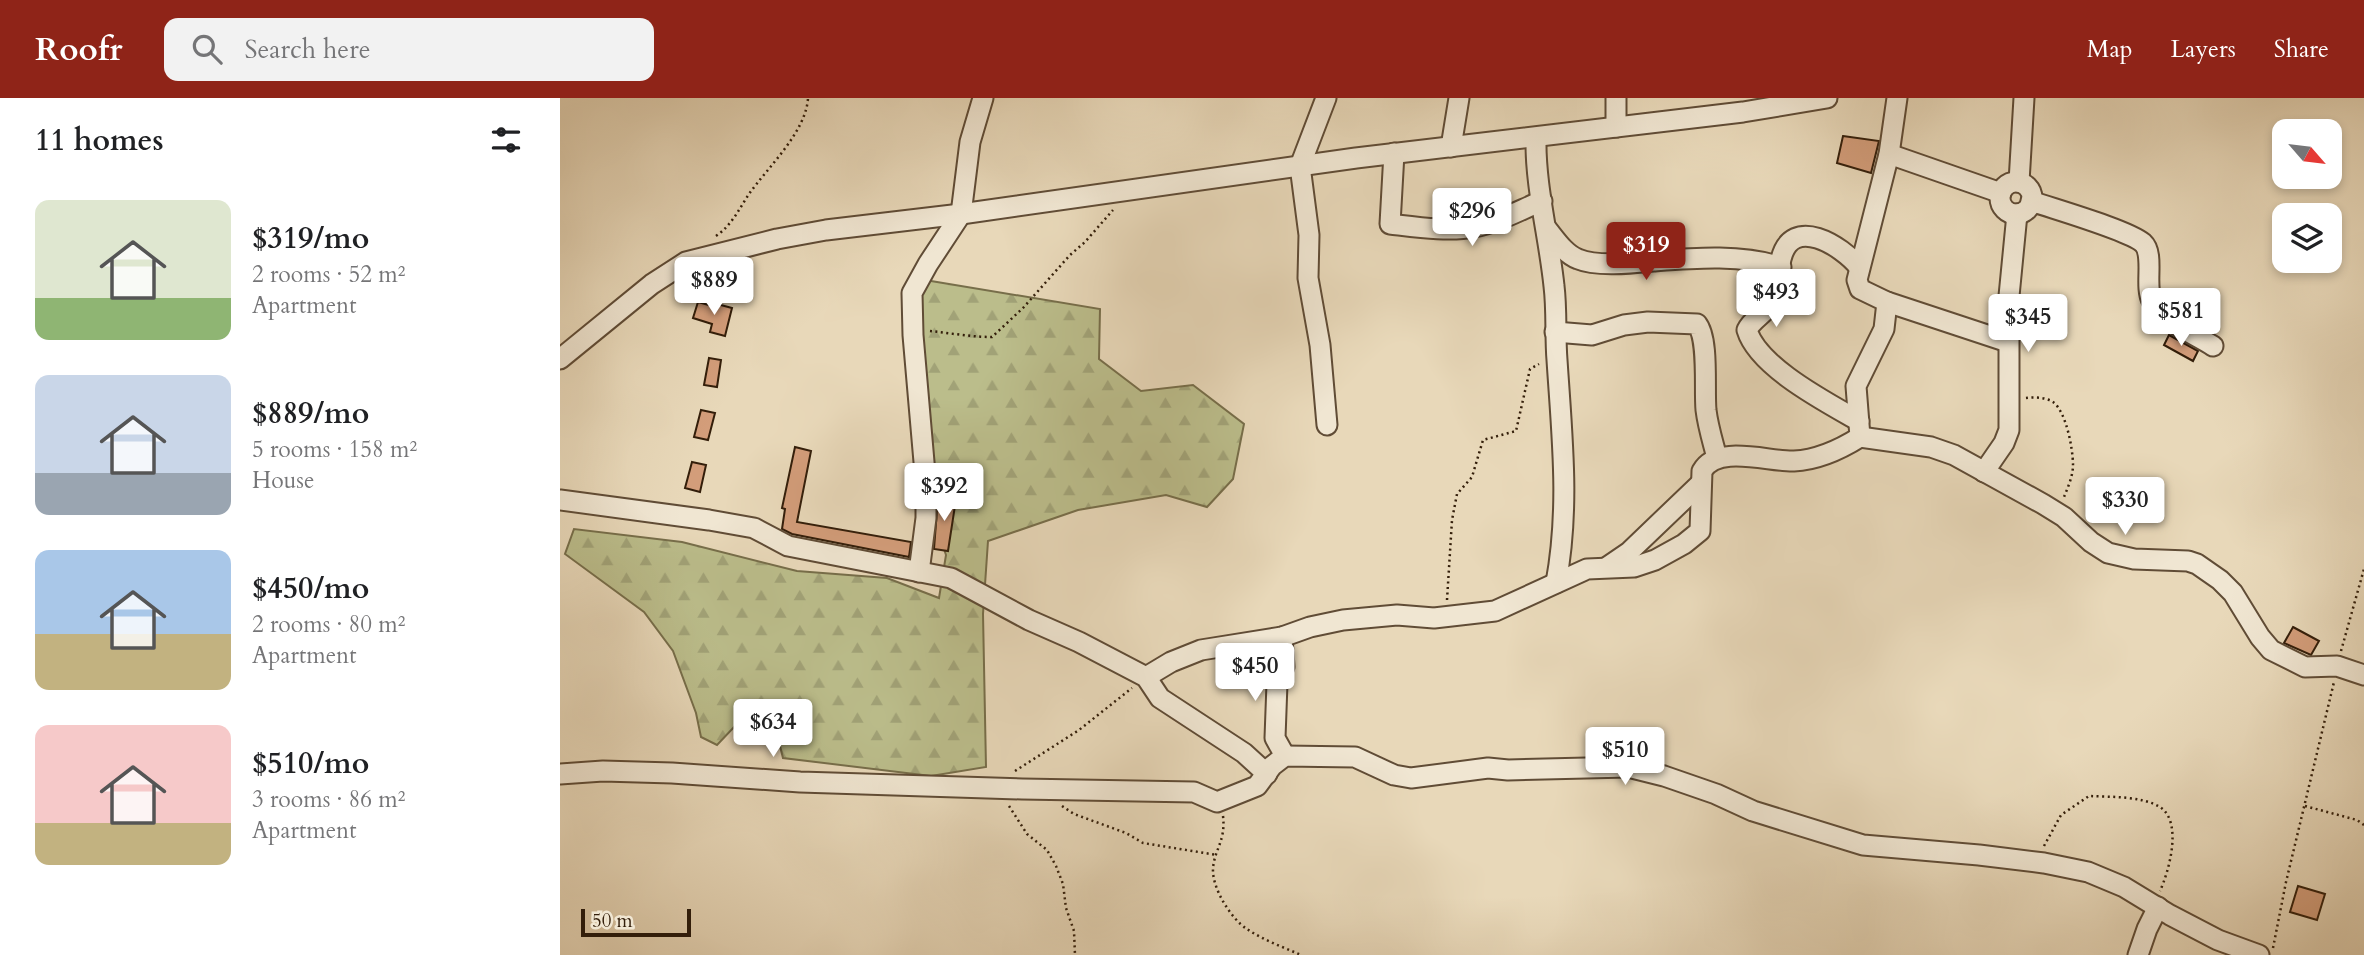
<!DOCTYPE html>
<html lang="en">
<head>
<meta charset="utf-8">
<style>
  :root { --surface:#fff; --page:#f2f2f2; --text:#202124; --muted:#757577; --accent:#8f2418 }
  body { margin:0; font-family:Cardo,serif; background:var(--page); color:var(--text); height:100vh; display:flex; flex-direction:column; font-size:26px; white-space:nowrap }
  * { box-sizing:border-box; margin:0 }
  p { font-size:23px; color:var(--muted) }
  .icon { flex:none; width:38px; height:38px; fill:none; stroke:currentColor; stroke-width:2; stroke-linecap:round; stroke-linejoin:round }
  .map { position:relative; flex:1; overflow:hidden }
  .details { display:flex; flex-direction:column; background:var(--surface); width:560px }
  .details>* { flex:none }
  .needle { width:46px; rotate:118deg }
  .controls { position:absolute; left:1712px; top:21px; display:grid; gap:14px }
  .controls a { display:grid; place-items:center; width:70px; height:70px; border-radius:14px; background:var(--surface); box-shadow:0 4px 10px #0003; font-size:35px }
  .scale { position:absolute; left:21px; bottom:18px; width:110px; box-sizing:border-box; padding-left:7px; border:4px solid #331e0a; border-top:0; font-size:19px; line-height:24px; white-space:nowrap; color:#331e0a; -webkit-text-stroke:5px #f0e6d2; paint-order:stroke }
  .price { position:absolute; translate:-50% -60px; padding:0 16px; border-radius:7px; background:#fff; color:#222; font-size:23px; line-height:46px; filter:drop-shadow(0 2px 4px #0008) }
  .price::after { content:''; position:absolute; left:50%; top:42px; width:21px; height:16px; margin-left:-10px; background:inherit; clip-path:polygon(0 0,100% 0,50% 100%) }
  .price.selected { background:var(--accent); color:#fff }
  ul { padding:0; list-style:none }
  li { display:flex; align-items:center; gap:21px; height:175px; padding:0 35px }
  li span { display:grid; place-items:center; flex:none; width:196px; height:140px; border-radius:14px; color:#555 }
  li>.icon { margin-inline-start:auto }
  span .icon { width:84px; height:84px; fill:#fffc; stroke-width:1 }
  li b { font-size:30px }
  h2 { display:flex; justify-content:space-between; align-items:center; height:84px; padding:0 35px; font-size:30px }
  header { display:flex; align-items:center; gap:42px; box-sizing:border-box; height:98px; padding:0 35px; background:var(--accent); color:#fff }
  header strong { font-size:33px }
  nav { display:flex; gap:38px; margin-inline-start:auto; font-size:24px }
  .search { width:490px; height:63px; background:var(--page); display:flex; align-items:center; gap:18px; box-sizing:border-box; padding:0 24px; border-radius:14px; color:var(--muted); font-size:26px }
  main { display:flex; flex:1; min-height:0 }
  .map>svg:first-child { display:block }
</style>
</head>
<body>
<header>
<strong>Roofr</strong>
<div class="search"><svg class="icon" aria-label="search" viewBox="0 0 24 24"><circle cx="10" cy="10" r="6"/><path d="M15 15l6 6"/></svg>Search here</div>
<nav><a>Map</a><a>Layers</a><a>Share</a></nav>
</header>
<main>
<section class="details">
<h2>11 homes<svg class="icon" aria-label="filters" viewBox="0 0 24 24"><path d="M4 7h16M4 17h16"/><circle cx="9" cy="7" r="2"/><circle cx="15" cy="17" r="2"/></svg></h2>
<ul>
<li><span style="background:linear-gradient(#dfe7d0 70%,#8fb573 0)"><svg class="icon" aria-label="home" viewBox="0 0 24 24"><path d="M3 11l9-7 9 7M6 9v11h12V9"/></svg></span><div><b>$319/mo</b><p>2 rooms · 52 m²</p><p>Apartment</p></div></li>
<li><span style="background:linear-gradient(#c9d6e8 70%,#9aa5b1 0)"><svg class="icon" aria-label="home" viewBox="0 0 24 24"><path d="M3 11l9-7 9 7M6 9v11h12V9"/></svg></span><div><b>$889/mo</b><p>5 rooms · 158 m²</p><p>House</p></div></li>
<li><span style="background:linear-gradient(#a9c7e8 60%,#c2b280 0)"><svg class="icon" aria-label="home" viewBox="0 0 24 24"><path d="M3 11l9-7 9 7M6 9v11h12V9"/></svg></span><div><b>$450/mo</b><p>2 rooms · 80 m²</p><p>Apartment</p></div></li>
<li><span style="background:linear-gradient(#f6c9c9 70%,#c2b280 0)"><svg class="icon" aria-label="home" viewBox="0 0 24 24"><path d="M3 11l9-7 9 7M6 9v11h12V9"/></svg></span><div><b>$510/mo</b><p>3 rooms · 86 m²</p><p>Apartment</p></div></li>
</ul>
</section>
<div class="map">
<svg width="1804" height="857" viewBox="0 0 1804 857">
  <defs>
    <pattern id="forest-firs" width="22" height="20" patternUnits="userSpaceOnUse" patternTransform="scale(1.75)"><rect width="22" height="20" fill="#bbbd8b"/><path d="M5 1l3.5 6h-7zM16 11l3.5 6h-7z" fill="#a1a277"/></pattern>
  </defs>
  <rect width="100%" height="100%" fill="#e8d8b9"/>
  <filter id="stains"><feTurbulence type="fractalNoise" baseFrequency=".00286" numOctaves="4"/><feColorMatrix values="0 0 0 0 .2 0 0 0 0 .09 0 0 0 0 .02 0 0 0 .5 -.17"/></filter>
  <radialGradient id="worn" r=".72"><stop offset=".6" stop-color="#630" stop-opacity="0"/><stop offset="1" stop-color="#630" stop-opacity=".3"/></radialGradient>
  <polygon fill="url(#forest-firs)" stroke="#776e4a" stroke-width="2" points="365,182 540,211 539,261 581,293 633,287 684,326 673,381 647,409 606,397 518,412 428,443 423,516 426,669 371,678 223,660 212,616 195,607 157,647 141,639 136,615 113,553 84,514 5,456 14,431 122,444 237,473 327,480 379,500 386,457 366,397 347,205"/>
  <g fill="#d39d7a" stroke="#331e0a" stroke-width="2">
    <polygon points="1283,38 1319,43 1311,75 1277,65"/>
    <polygon points="138,204 156,209 157,206 172,210 165,238 150,234 152,226 133,220"/>
    <polygon points="1609,237 1638,253 1633,263 1604,247"/>
    <polygon points="149,260 161,262 157,289 144,287"/>
    <polygon points="141,312 155,315 148,342 134,339"/>
    <polygon points="235,349 251,353 237,424 351,444 349,459 232,436 222,431 225,411 222,410"/>
    <polygon points="132,364 146,367 140,394 125,390"/>
    <polygon points="378,399 396,401 388,453 374,451"/>
    <polygon points="1733,529 1759,543 1751,557 1724,545"/>
    <polygon points="1738,788 1765,796 1757,822 1730,814"/>
  </g>
  <g fill="none" stroke-linecap="round" stroke-linejoin="round">
    <g stroke="#604c36" stroke-width="23">
      <g id="minor">
        <polyline points="766,0 740,68 749,137 748,180 760,247 767,327"/>
        <polyline points="1056,29 1056,0"/>
        <path d="M976,40C975,88 989,139 994,188C997,212 995,238 997,262C1002,339 1010,409 996,485"/>
        <polyline points="891,49 899,0"/>
        <path d="M834,55L830,126C856,129 889,134 914,129C937,125 960,112 982,103"/>
        <polyline points="1329,56 1441,95"/>
        <polyline points="1459,84 1464,0"/>
        <circle cx="1456" cy="100" r="16"/>
        <path d="M1471,103C1494,111 1568,132 1583,145C1595,156 1584,188 1592,203C1603,224 1633,235 1653,248"/>
        <path d="M987,131C996,142 1005,156 1018,161C1037,169 1073,165 1093,163C1134,160 1181,156 1221,169"/>
        <polyline points="1327,204 1448,244"/>
        <path d="M995,234L1032,237L1064,227L1088,224L1137,226C1149,241 1144,291 1146,312C1148,329 1153,344 1157,360"/>
        <polyline points="0,261 92,186 126,164 217,141 266,132 401,116 796,60 1183,14 1267,0"/>
        <path d="M1299,323C1266,304 1198,269 1187,232C1193,220 1206,216 1212,203C1218,189 1218,175 1221,161C1232,116 1282,148 1299,169"/>
        <polyline points="1300,339 1371,349 1394,357 1483,406 1504,419 1531,444 1548,455 1574,461 1628,463 1637,466 1660,482 1673,495 1700,539 1711,552 1745,569 1777,568 1804,577"/>
        <polyline points="1424,374 1444,345 1449,332 1449,198 1457,116"/>
        <polyline points="0,402 149,422 194,430 228,448 391,480 469,522 519,544 586,579 600,600 684,655 707,676"/>
        <polyline points="1047,469 1069,454 1141,385"/>
        <polyline points="359,474 366,420 366,387 353,237 352,195 368,166 401,116 410,44 423,0"/>
        <polyline points="722,539 724,569 717,585 715,640 725,658"/>
        <path d="M586,579L611,564L641,552L722,539L750,529L783,522L837,517L874,520L935,513L1027,471L1074,469L1095,462L1124,446L1140,433L1142,373C1157,346 1209,364 1234,363C1257,362 1281,351 1300,339L1296,288L1324,231L1327,204L1300,191L1297,182L1329,56L1337,0"/>
        <polyline points="0,676 43,673 112,675 240,684 462,691 634,694 657,704 697,688 712,668 725,658 795,659 834,677 851,680 928,670 948,672 1068,669 1104,678 1156,696 1193,713 1303,747 1419,757 1484,765 1528,774 1564,789 1610,817 1658,842 1699,857"/>
        <polyline points="1578,857 1587,831 1598,809"/>
      </g>
    </g>
    <g stroke="#331e0a" stroke-width="2.5" stroke-dasharray="2 3.5" stroke-linecap="butt">
      <path d="M156,138C172,127 179,111 189,96C208,69 246,34 248,0"/>
      <path d="M370,233C390,235 411,239 432,239L463,210L510,157L525,144L553,112"/>
      <path d="M1466,300C1474,299 1485,299 1493,304C1506,313 1513,351 1513,367C1513,378 1508,389 1504,399"/>
      <polyline points="887,502 892,422 897,396 912,379 923,342 956,333 970,271 979,266"/>
      <polyline points="1781,553 1804,471"/>
      <polyline points="455,673 519,632 572,590"/>
      <polyline points="449,708 467,736 487,752 496,768 503,786 506,810 514,833 515,857"/>
      <polyline points="502,708 514,716 566,735 583,745 657,757"/>
      <polyline points="1745,708 1797,722 1804,727"/>
      <path d="M663,718C666,743 654,752 653,771C652,790 671,821 687,831C703,842 723,849 741,857"/>
      <path d="M1484,748L1501,717L1529,698C1551,699 1582,698 1600,709C1623,724 1609,773 1600,793"/>
      <polyline points="1713,850 1726,784 1774,584"/>
    </g>
    <use href="#minor" stroke="#f0e6d2" stroke-width="19"/>
  </g>
  <rect width="100%" height="100%" filter="url(#stains)"/>
  <rect width="100%" height="100%" fill="url(#worn)"/>
</svg>
<div class="controls">
<a><svg class="needle" viewBox="-14 -14 28 28"><path d="M0-13l5 13h-10z" fill="#e53935"/><path d="M0 13l5-13h-10z" fill="#757577"/></svg></a>
<a><svg class="icon" aria-label="layers" viewBox="0 0 24 24"><path d="M12 4l9 5-9 5-9-5zM3 14l9 5 9-5"/></svg></a>
</div>
<div class="scale">50 m</div>
<b class="price" style="left:912px;top:150px">$296</b>
<b class="price selected" style="left:1086px;top:184px">$319</b>
<b class="price" style="left:154px;top:219px">$889</b>
<b class="price" style="left:1216px;top:231px">$493</b>
<b class="price" style="left:1621px;top:250px">$581</b>
<b class="price" style="left:1468px;top:256px">$345</b>
<b class="price" style="left:384px;top:425px">$392</b>
<b class="price" style="left:1565px;top:439px">$330</b>
<b class="price" style="left:695px;top:605px">$450</b>
<b class="price" style="left:213px;top:661px">$634</b>
<b class="price" style="left:1065px;top:689px">$510</b>
</div>
</main>
</body>
</html>
